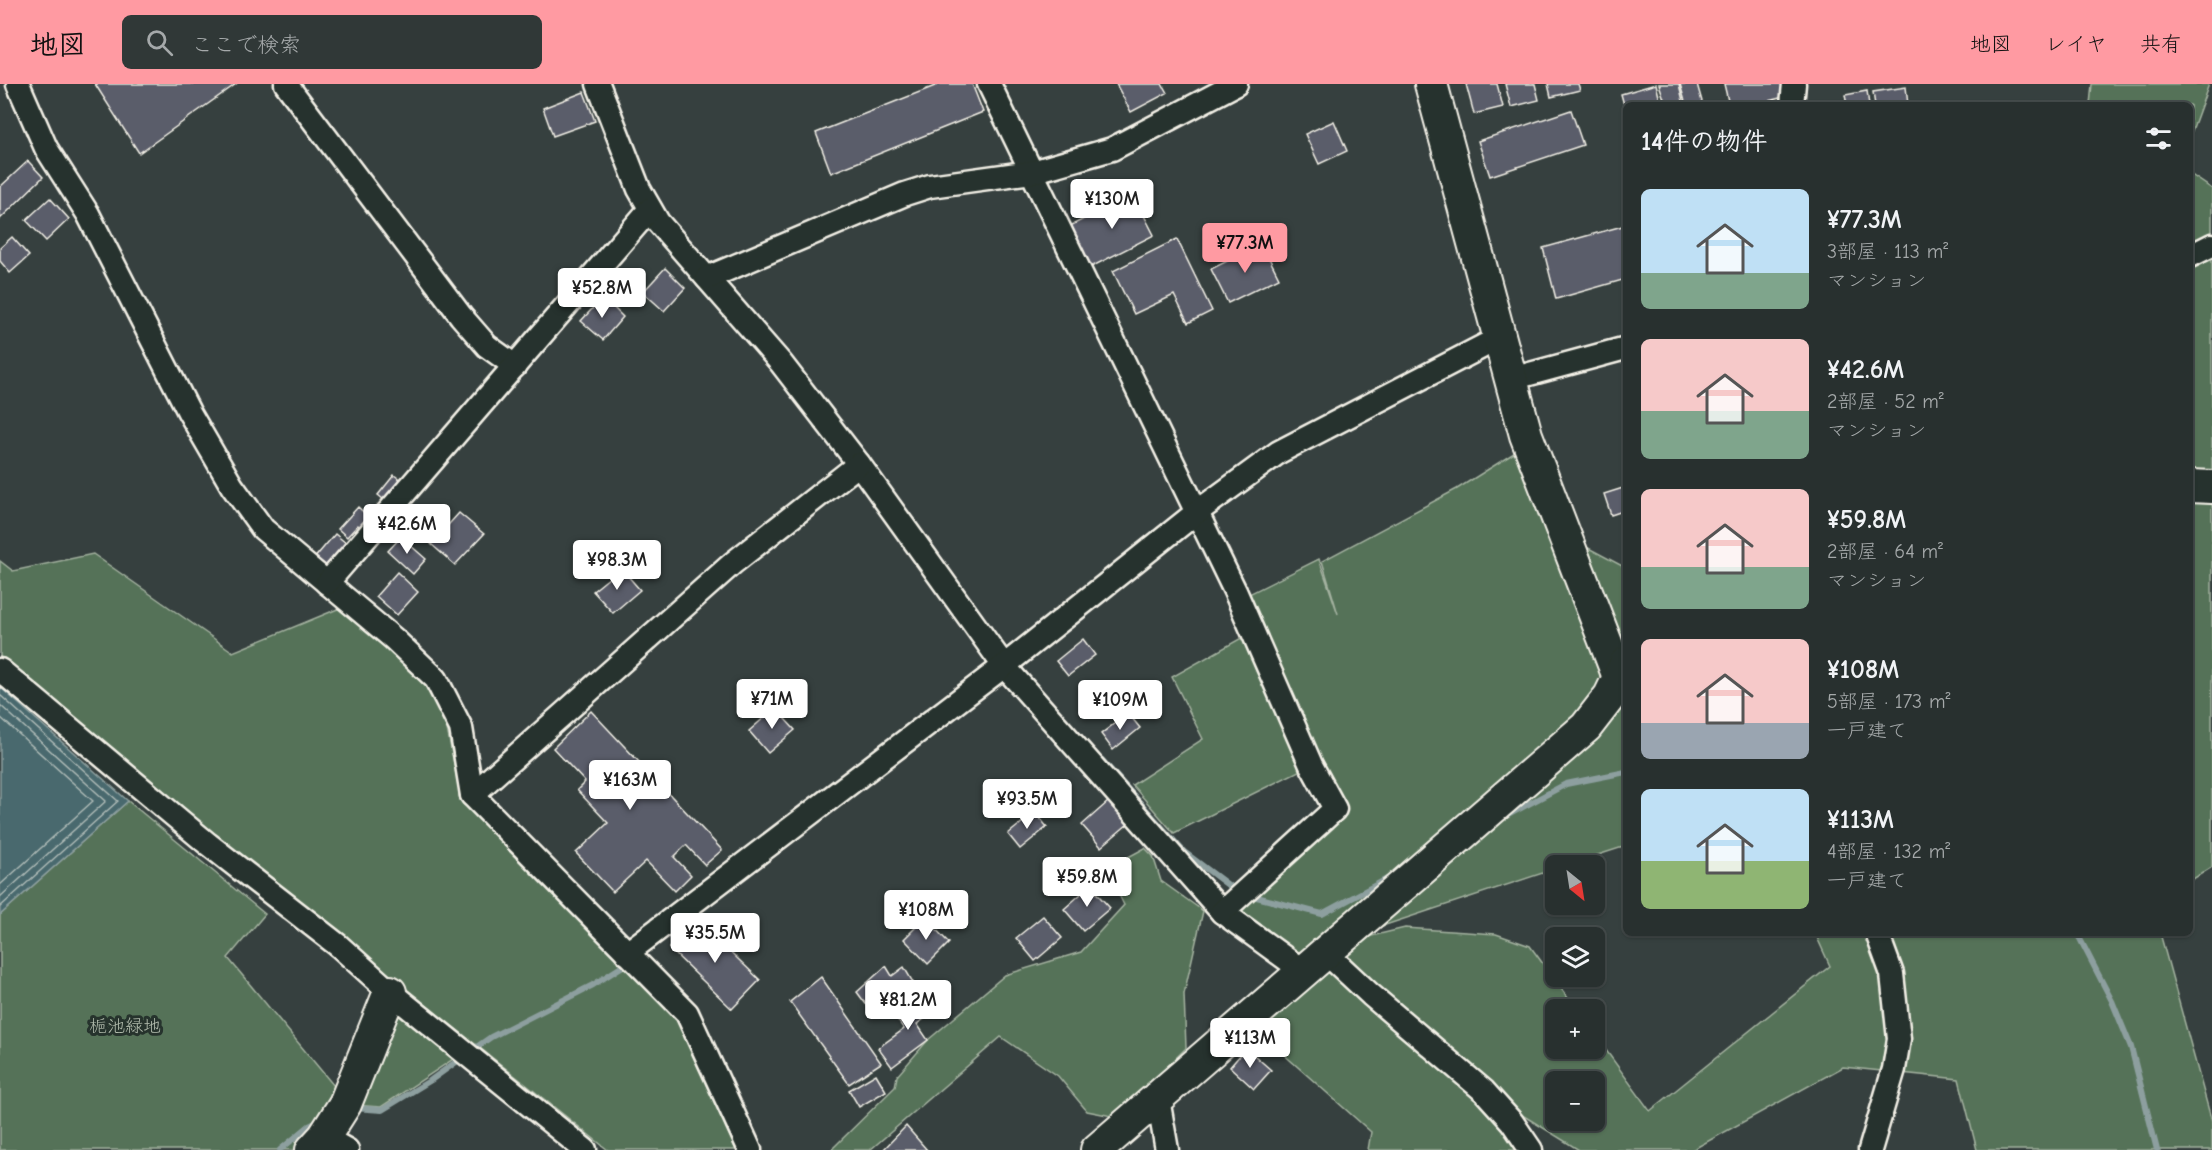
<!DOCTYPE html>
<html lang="ja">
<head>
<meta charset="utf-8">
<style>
  :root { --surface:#28302f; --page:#303837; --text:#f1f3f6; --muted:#a5a9aa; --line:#444b4b; --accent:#ff9aa2 }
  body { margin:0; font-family:"Comic Neue","Klee One",sans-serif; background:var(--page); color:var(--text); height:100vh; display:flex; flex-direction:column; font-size:22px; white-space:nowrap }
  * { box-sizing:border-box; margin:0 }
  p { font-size:20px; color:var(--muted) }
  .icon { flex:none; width:33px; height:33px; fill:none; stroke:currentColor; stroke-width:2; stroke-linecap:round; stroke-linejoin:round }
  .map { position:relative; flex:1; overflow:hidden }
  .drawer { position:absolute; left:1623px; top:18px; width:570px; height:834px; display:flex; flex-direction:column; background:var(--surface); border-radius:9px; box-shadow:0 2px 4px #0004,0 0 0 2px var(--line) }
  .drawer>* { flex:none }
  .needle { width:39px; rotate:150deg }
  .controls { position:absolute; left:1545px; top:771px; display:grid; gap:12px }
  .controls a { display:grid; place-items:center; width:60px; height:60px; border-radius:9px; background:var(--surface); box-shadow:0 2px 4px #0004,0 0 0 2px var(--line); font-size:30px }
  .price { position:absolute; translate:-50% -51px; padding:0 14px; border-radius:6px; background:#fff; color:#222; font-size:20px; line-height:39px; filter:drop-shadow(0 2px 3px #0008) }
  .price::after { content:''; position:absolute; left:50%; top:36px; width:18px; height:14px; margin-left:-9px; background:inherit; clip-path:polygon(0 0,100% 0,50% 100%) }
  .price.active { background:var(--accent); color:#111 }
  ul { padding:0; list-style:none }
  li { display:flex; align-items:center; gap:18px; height:150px; padding:0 18px }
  li span { display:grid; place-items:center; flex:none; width:168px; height:120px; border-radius:9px; color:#555 }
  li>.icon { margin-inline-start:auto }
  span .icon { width:72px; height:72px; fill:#fffc; stroke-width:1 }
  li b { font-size:26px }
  h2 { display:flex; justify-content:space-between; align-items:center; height:72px; padding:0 18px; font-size:26px }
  header { display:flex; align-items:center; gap:36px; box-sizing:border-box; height:84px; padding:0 30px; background:var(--accent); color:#111 }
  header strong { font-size:28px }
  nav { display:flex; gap:33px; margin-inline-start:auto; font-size:21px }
  .search { width:420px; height:54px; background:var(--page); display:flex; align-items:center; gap:15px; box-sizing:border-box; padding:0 21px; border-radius:9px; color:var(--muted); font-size:22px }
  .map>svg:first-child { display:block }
</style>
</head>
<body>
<header>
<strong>地図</strong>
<div class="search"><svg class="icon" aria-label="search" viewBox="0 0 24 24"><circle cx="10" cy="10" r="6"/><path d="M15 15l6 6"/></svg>ここで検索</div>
<nav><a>地図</a><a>レイヤ</a><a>共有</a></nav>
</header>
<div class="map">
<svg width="2212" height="1066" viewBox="0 0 2212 1066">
  <rect width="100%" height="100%" fill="#36403f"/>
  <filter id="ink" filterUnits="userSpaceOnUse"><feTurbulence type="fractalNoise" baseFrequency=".0167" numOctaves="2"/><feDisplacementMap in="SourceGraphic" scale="12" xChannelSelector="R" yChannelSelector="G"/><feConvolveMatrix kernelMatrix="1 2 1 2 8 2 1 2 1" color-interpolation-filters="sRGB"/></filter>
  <g filter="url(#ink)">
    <g fill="#557259" stroke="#a4b2a0" stroke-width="1.5" fill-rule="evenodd">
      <polygon points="2092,0 2209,0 2190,52 2190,21 2090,21"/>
      <polygon points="2190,90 2212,105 2212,783 2190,797"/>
      <polygon points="1530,359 1562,450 1626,484 1626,762 1567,781 1556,782 1555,785 1331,859 1301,880 1232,823 1340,725 1239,515 1319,475 1338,530 1322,477 1457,405"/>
      <polygon points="93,470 233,568 345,522 428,602 447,645 459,705 675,932 736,1066 608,1066 382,886 209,753 0,577 0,477 13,487"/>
      <polygon points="1245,552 1311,681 1174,749 1132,701 1203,655 1172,593"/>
      <polygon points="128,717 265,830 228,874 339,1008 299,1066 0,1066 0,831"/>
      <polygon points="1145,764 1153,772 1161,797 1203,827 1184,910 1186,964 1117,1033 1087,1027 1058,992 1001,953 870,1066 831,1066 895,1003 897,992 928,956 1005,891 1081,868 1124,821 1106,785"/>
      <path d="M1405,844L1496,850L1530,862L1576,925L1556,926V964H1594L1595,951L1650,1027L1830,882L1815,849H2160L2212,1038V1066H1977L1959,995L1843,983L1692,1066H1579L1485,1008L1524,1066H1368L1371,1048L1253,943L1338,860ZM1556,998H1594V1036H1556Z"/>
      <polygon points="399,918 461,970 381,1023 352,1021"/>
    </g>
    <polygon fill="#48696e" stroke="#8d9f9f" stroke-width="1.5" points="0,603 128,717 0,831"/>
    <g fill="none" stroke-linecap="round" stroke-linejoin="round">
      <g stroke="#afbbb7" stroke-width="1.5">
        <polyline points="0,611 118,717 0,823"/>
        <polyline points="0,621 106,717 0,813"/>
        <polyline points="0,633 93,717 0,801"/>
      </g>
      <g stroke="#8d9f9f" stroke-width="6">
        <polyline points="1102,676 1184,768 1236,807"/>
        <polyline points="1504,733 1566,700 1626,688"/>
        <polyline points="1249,811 1322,830 1389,794"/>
        <polyline points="2077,849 2112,917 2131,963 2157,1066"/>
        <polyline points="471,967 491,953 593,901 629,878"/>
        <polyline points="354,1024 382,1026 431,996 463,973"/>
        <polyline points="280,1066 309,1042 320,1037"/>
      </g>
    </g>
    <g fill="#5a5d6a" stroke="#f4f1e8" stroke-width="1.5">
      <polygon points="95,0 236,0 139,69"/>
      <polygon points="940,0 972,0 983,28 831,89 816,49"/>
      <polygon points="1116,0 1162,0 1167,9 1131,28"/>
      <polygon points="1466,0 1497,0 1503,23 1474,30"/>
      <polygon points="1505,0 1535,0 1539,16 1511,23"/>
      <polygon points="1548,0 1578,0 1580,6 1551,13"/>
      <polygon points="1656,0 1661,21 1626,21 1626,28 1621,10"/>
      <polygon points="1659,0 1679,0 1684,21 1666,21"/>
      <polygon points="1680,0 1697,0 1703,21 1686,21"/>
      <polygon points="1724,0 1784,0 1784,13 1752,21 1729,21"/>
      <polygon points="1906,3 1908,21 1875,21 1873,8"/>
      <polygon points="1867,7 1869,21 1847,21 1845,11"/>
      <polygon points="584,8 595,37 553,52 543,24"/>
      <polygon points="1571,26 1583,61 1490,92 1478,57"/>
      <polygon points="1334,37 1347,67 1319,80 1305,50"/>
      <polygon points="28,77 43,93 0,135 0,103"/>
      <polygon points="1133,110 1154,151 1091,183 1070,142"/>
      <polygon points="50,114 69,135 46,157 26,136"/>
      <polygon points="1626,141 1626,195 1556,215 1543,164"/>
      <polygon points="12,153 29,172 10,189 0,177 0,164"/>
      <polygon points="1177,155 1212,227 1188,239 1174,211 1134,230 1113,187"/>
      <polygon points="1262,160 1279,194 1228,219 1211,185"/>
      <polygon points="665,184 685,204 664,227 643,208"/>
      <polygon points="603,213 623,233 603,256 581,237"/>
      <polygon points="394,391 405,399 389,420 378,411"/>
      <polygon points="1626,403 1626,426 1611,431 1604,410"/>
      <polygon points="358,423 372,436 363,446 358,441 347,453 338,445"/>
      <polygon points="459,429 484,450 455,481 431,460"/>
      <polygon points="335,450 346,459 324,485 313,476"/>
      <polygon points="401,453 426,475 413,490 388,467"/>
      <polygon points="621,484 640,506 613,529 593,507"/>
      <polygon points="397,488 418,508 397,531 376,512"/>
      <polygon points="1083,555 1095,571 1068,592 1056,577"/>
      <polygon points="775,624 795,646 768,669 749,647"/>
      <polygon points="591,627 722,766 705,781 686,761 674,773 691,791 675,807 646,777 613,808 576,769 608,739 577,706 585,698 553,664"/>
      <polygon points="1128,629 1140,644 1113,666 1101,650"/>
      <polygon points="1109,717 1128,740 1101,763 1082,741"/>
      <polygon points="1035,728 1047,743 1020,765 1008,750"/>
      <polygon points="1090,802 1110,824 1083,847 1064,825"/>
      <polygon points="1043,832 1062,854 1035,877 1016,854"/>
      <polygon points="925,834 949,859 928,880 904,855"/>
      <polygon points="697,836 760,896 732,925 669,864"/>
      <polygon points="886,882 892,892 904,883 914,900 874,931 857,908"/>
      <polygon points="821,893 881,979 849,1000 790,918"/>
      <polygon points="922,910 935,927 917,940 928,956 892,983 878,964 904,945 894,931"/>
      <polygon points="1246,964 1271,986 1254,1005 1230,983"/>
      <polygon points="876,990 886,1007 859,1023 849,1006"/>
      <polygon points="906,1042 927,1066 883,1066"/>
    </g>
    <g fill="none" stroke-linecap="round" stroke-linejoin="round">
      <g stroke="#f4f1e8" stroke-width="27">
        <g id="street">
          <polyline points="18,0 46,64 88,130 189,328 232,402 263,445 394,555 436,595 461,644 472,711 687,929 750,1066"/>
          <polyline points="286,0 461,232 487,262 515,282"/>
          <polyline points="598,0 639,105 658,138 781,279 859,380 1004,582 1222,828 1303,887"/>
          <polyline points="989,0 1235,507 1311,681 1335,725 1222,828"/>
          <polyline points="1792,21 1794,0"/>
          <polyline points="2190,172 2212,161"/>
          <polyline points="707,194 905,110 930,102 1032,88 1112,65 1236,0"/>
          <polyline points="1511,295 1626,264"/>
          <polyline points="327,499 650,125"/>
          <polyline points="0,586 208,760 339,862 390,908 585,1066"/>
          <polyline points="472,711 733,479 859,380"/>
          <polyline points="627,869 1004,582 1197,428 1279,368 1499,254"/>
          <polyline points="1326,869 1371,911 1484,1007 1512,1038 1531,1066"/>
          <polyline points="1158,1015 1167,1066"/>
          <polyline points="324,1053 347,1066"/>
          <polyline points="1870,1066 1894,985 1899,955 1892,890 1877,849"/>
        </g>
      </g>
      <g stroke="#f4f1e8" stroke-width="36">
        <g id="secondary">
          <polyline points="1431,0 1526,351 1619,593"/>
          <polyline points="2190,402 2212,403"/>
          <polyline points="312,1066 324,1053 345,1020 390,908"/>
          <polyline points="1097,1066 1586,643 1610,612 1626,579"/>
        </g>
      </g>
      <use href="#street" stroke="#26332d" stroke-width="22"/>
      <use href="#secondary" stroke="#26332d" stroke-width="32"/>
    </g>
  </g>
  <g text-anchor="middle" stroke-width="6" stroke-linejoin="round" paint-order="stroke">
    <g font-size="18" fill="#b4beaf" stroke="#26332d">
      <text x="125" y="948">梔池緑地</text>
    </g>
  </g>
</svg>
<div class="controls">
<a><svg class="needle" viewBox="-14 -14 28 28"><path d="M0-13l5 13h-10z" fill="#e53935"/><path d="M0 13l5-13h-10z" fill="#a5a9aa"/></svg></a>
<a><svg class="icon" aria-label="layers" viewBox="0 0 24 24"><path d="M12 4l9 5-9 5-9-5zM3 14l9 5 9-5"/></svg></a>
<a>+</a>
<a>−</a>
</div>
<b class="price" style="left:1112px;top:146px">¥130M</b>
<b class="price active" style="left:1245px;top:190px">¥77.3M</b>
<b class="price" style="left:602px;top:235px">¥52.8M</b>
<b class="price" style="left:407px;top:471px">¥42.6M</b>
<b class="price" style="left:617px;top:507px">¥98.3M</b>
<b class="price" style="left:772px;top:646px">¥71M</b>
<b class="price" style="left:1120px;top:647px">¥109M</b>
<b class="price" style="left:630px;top:727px">¥163M</b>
<b class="price" style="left:1027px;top:746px">¥93.5M</b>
<b class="price" style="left:1087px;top:824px">¥59.8M</b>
<b class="price" style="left:926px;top:857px">¥108M</b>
<b class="price" style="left:715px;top:880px">¥35.5M</b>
<b class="price" style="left:908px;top:947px">¥81.2M</b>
<b class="price" style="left:1250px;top:985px">¥113M</b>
<section class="drawer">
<h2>14件の物件<svg class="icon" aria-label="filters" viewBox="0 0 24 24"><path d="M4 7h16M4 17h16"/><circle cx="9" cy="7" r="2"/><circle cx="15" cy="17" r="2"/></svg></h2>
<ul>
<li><span style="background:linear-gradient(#bfe0f5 70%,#7fa58c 0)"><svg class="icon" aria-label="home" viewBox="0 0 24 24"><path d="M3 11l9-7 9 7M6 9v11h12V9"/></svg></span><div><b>¥77.3M</b><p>3部屋 · 113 m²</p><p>マンション</p></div></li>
<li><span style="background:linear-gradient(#f6c9c9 60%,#7fa58c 0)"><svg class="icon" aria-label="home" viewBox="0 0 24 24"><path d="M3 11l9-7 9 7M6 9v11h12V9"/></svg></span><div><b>¥42.6M</b><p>2部屋 · 52 m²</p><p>マンション</p></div></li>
<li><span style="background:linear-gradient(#f6c9c9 65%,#7fa58c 0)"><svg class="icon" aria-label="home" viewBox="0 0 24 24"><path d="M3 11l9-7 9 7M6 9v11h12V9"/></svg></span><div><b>¥59.8M</b><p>2部屋 · 64 m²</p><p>マンション</p></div></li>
<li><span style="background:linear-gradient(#f6c9c9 70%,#9aa5b1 0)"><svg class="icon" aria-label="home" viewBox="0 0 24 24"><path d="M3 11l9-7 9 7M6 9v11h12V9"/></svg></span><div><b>¥108M</b><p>5部屋 · 173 m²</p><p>一戸建て</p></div></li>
<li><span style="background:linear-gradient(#bfe0f5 60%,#8fb573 0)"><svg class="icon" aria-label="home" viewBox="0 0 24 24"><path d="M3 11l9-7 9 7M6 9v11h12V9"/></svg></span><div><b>¥113M</b><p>4部屋 · 132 m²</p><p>一戸建て</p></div></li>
</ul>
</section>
</div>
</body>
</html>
